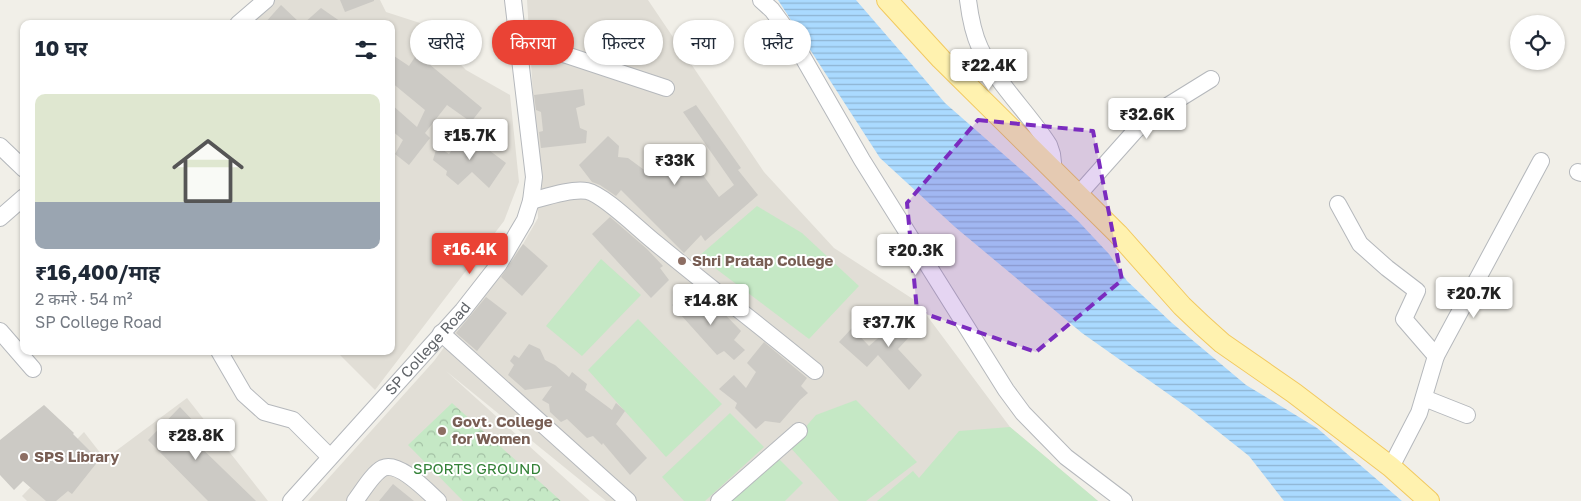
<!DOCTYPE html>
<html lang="hi">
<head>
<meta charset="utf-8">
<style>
  :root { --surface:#fff; --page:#f2f2f3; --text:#1f2937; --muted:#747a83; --line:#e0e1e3; --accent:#ea4335 }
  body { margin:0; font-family:"Golos Text","Noto Sans Devanagari",sans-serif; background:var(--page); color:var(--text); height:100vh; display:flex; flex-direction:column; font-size:19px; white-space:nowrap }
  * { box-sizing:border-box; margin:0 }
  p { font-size:16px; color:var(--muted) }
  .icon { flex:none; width:28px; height:28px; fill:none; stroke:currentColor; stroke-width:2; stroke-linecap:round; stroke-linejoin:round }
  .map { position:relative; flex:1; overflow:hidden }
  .drawer { position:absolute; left:20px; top:20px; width:375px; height:335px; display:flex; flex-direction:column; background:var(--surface); border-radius:10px; box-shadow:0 1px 4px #0004 }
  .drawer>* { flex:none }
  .top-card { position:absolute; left:410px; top:20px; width:475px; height:45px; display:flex; gap:10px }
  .buttons { position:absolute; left:1510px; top:15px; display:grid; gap:10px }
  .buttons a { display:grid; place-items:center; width:55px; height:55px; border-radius:50%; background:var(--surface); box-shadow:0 1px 4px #0004; font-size:25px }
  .price { position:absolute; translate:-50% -42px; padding:0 11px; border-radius:5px; background:#fff; color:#222; font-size:16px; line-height:32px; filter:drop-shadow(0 1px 2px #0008) }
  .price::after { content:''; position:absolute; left:50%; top:30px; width:15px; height:11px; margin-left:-8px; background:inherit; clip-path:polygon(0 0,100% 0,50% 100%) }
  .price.on { background:var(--accent); color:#fff }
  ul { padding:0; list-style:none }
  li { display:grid; align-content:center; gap:10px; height:265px; padding:0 15px }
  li+li { border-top:1px solid var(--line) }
  li span { display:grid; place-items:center; height:155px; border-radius:10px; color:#555 }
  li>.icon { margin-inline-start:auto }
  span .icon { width:90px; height:90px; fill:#fffc; stroke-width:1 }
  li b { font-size:21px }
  h2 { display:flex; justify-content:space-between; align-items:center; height:60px; padding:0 15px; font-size:21px }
  .pill { padding:0 18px; border-radius:22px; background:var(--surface); box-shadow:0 1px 4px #0004; font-size:18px; line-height:45px }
  .pill.on { background:var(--accent); color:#fff }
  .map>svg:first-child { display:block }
</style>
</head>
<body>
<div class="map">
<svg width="1581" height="501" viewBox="0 0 1581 501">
  <defs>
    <pattern id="park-crowns" width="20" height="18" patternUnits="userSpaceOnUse" patternTransform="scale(1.25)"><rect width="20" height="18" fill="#c5e8c5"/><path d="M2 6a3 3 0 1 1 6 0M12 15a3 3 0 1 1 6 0" fill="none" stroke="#a3c0a4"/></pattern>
    <pattern id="water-rules" width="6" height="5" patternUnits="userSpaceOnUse" patternTransform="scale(1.25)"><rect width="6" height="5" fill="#aadaff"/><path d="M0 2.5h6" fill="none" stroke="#8eb4d2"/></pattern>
  </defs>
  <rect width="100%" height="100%" fill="#f1efe8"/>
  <g fill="#e1ded6">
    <polygon points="273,0 380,0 386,12 420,23 466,70 510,95 519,182 504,221 375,390 336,351 391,351 391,24 246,24"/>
    <polygon points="527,0 648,0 764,172 834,248 916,301 1010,427 1098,501 606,501 446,371 590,501 308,501 434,361 498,274 523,244 538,218 534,110"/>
    <polygon points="187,398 268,501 27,501 22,496 84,432 105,459"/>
  </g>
  <g fill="#c5e8c5">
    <polygon points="757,206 802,233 859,286 809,339 699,256"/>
    <polygon points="601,259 641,295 582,356 546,326"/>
    <polygon points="638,319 722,404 666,457 588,370"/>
    <polygon points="856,400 917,462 866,501 839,501 789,446 816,415"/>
    <polygon points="730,413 764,447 705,501 684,501 662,477"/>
    <polygon points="1010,427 1098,501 877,501 913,471 919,478 959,431"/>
    <polygon points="776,456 803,483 785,501 727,501"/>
  </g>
  <polygon fill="url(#park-crowns)" points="452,403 561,501 463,501 408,445"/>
  <polygon fill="url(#water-rules)" points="778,0 856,0 945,103 1034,181 1079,222 1109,254 1127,281 1172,323 1246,385 1317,428 1402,501 1284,501 1249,456 1191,410 1082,333 955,227 880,158"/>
  <g fill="#cccac5">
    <polygon points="340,0 374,0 374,1 345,12"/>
    <polygon points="281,5 301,24 264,24"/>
    <polygon points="321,8 344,24 303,24"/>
    <polygon points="391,54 409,66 417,54 482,108 471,122 447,105 425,133 430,138 409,165 395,154 403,140 391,130 391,104 417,127 425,110 391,82"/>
    <polygon points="583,89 585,105 576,108 580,128 587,131 586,143 541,148 539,132 543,131 541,112 536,110 534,95"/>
    <polygon points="696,105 741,168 738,170 758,195 705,241 701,235 684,253 621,190 616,196 600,185 592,182 579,165 608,136 619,146 618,157 628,158 647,172 674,146 700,171 719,197 734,185 683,112"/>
    <polygon points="465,132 506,163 489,188 472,172 458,185 446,175 447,171 433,160 437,146 449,154"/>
    <polygon points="610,217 647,249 663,266 660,268 669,280 651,298 592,234"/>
    <polygon points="523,244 548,266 522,296 501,277"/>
    <polygon points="684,293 698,311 711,300 741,331 734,340 745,350 734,360 724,351 717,355 672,305"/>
    <polygon points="486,297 507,313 477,351 456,333"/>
    <polygon points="915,306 924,321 898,349 922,375 909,390 878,355 867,367 839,342 852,328 869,346"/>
    <polygon points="764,342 807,378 801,386 808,393 800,400 780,423 765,421 756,429 735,408 737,403 719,389 734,375 746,388 756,372 747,363"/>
    <polygon points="529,344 540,349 545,360 555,365 569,377 572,372 587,384 585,390 612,410 616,403 625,411 616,424 647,458 630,475 603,443 602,445 593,436 587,438 567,419 561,422 550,412 549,404 542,400 552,386 525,390 508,375 514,365 510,361 514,355 519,358"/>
    <polygon points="44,405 74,433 73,434 99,460 72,494 68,491 56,501 46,501 23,481 14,490 0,475 0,440"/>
    <polygon points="180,407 198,426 188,435 256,501 208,501 148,440"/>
    <polygon points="393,484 414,501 379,501"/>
  </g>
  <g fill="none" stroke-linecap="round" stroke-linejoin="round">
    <g stroke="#b5b8bc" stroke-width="18">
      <g id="minor">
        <polyline points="761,0 772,10 789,33 862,160 1006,390 1023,413 1066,457 1124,501"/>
        <path d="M968,0C970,16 973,33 980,48C997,84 1028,112 1049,145L1052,154L1054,172"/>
        <polyline points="238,24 266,0"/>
        <polyline points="518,39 666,88"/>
        <polyline points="0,146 24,169"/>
        <polyline points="1578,172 1581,173"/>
        <polyline points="1078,195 1135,131 1148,118 1211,79"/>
        <path d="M531,201C546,197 572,188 587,191C605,195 641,232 657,244C709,287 763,328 815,371"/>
        <polyline points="1338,204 1360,244 1387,268 1417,291 1404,319 1436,356"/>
        <polyline points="0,218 24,197"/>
        <polyline points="0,331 33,369"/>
        <polyline points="441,333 628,501"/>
        <polyline points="219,351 244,394 264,412 293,420 330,457"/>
        <polyline points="1424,398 1467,415"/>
        <polyline points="1391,467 1419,413 1436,356 1541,161"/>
        <path id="s1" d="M291,501L463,310L499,264L525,220L531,201L534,177L513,0"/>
        <path d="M355,501C362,492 373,473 383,468C399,461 427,491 438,501"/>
        <polyline points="719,501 799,431"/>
      </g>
    </g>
    <g stroke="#f2c960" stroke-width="22">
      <polyline id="major" points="887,0 941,59 1118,234 1182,306 1202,325 1222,343 1294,393 1391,467 1429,501"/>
    </g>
    <use href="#minor" stroke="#fff" stroke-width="16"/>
    <use href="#major" stroke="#fff2af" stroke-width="20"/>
  </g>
  <path fill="#7b2cbf" fill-opacity="0.2" stroke="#7b2cbf" stroke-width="4" stroke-dasharray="10 6" stroke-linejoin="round" d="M978,120L1093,131L1122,280L1036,352L917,311L907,203Z"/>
  <g fill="#8d6e63" stroke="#fff" stroke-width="2">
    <circle cx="682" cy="261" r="5"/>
    <circle cx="442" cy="431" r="5"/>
    <circle cx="24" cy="457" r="5"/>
  </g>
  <g text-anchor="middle" stroke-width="4" stroke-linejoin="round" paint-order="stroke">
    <g font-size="15" font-weight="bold" fill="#785e54" stroke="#fff" text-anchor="start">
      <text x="692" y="266">Shri Pratap College</text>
      <text x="452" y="427">Govt. College<tspan x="452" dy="17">for Women</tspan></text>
      <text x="34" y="462">SPS Library</text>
    </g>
    <g font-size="15" fill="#5f6368" stroke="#fff">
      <text dy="5" stroke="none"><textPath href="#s1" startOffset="205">SP College Road</textPath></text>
    </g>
    <g font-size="15" fill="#348238" stroke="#fff">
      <text x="477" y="474">SPORTS GROUND</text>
    </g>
  </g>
</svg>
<div class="buttons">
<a><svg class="icon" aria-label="locate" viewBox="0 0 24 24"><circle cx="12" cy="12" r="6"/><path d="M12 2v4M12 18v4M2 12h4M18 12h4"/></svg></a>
</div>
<b class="price" style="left:989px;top:91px">₹22.4K</b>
<b class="price" style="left:1147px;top:140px">₹32.6K</b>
<b class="price" style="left:470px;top:161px">₹15.7K</b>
<b class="price" style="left:675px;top:186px">₹33K</b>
<b class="price on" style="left:470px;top:275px">₹16.4K</b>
<b class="price" style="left:916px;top:276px">₹20.3K</b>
<b class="price" style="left:1474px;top:319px">₹20.7K</b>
<b class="price" style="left:711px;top:326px">₹14.8K</b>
<b class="price" style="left:889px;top:348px">₹37.7K</b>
<b class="price" style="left:196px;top:461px">₹28.8K</b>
<div class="top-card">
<a class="pill">खरीदें</a>
<a class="pill on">किराया</a>
<a class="pill">फ़िल्टर</a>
<a class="pill">नया</a>
<a class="pill">फ़्लैट</a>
</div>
<section class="drawer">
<h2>10 घर<svg class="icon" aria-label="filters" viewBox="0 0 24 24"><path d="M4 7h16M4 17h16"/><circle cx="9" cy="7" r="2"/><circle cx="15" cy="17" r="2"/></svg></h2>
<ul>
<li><span style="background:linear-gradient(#dfe7d0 70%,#9aa5b1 0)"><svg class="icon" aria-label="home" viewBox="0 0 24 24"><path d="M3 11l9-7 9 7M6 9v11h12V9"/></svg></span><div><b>₹16,400/माह</b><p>2 कमरे · 54 m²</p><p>SP College Road</p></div></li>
</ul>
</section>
</div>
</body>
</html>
